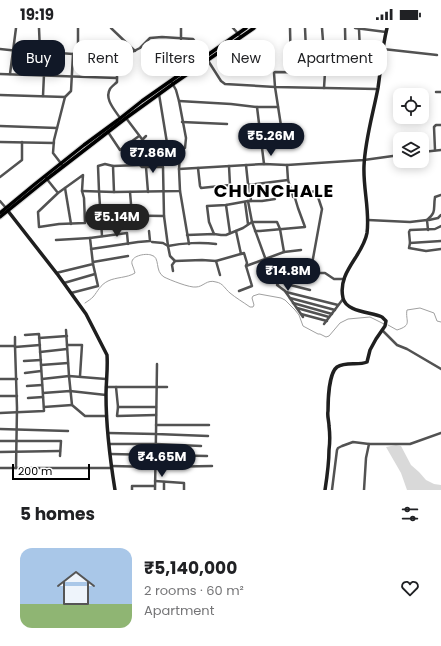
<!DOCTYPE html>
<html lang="en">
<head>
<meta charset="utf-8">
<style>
  :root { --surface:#fff; --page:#f6f6f6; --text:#202124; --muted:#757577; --accent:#111827 }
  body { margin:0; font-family:Poppins,sans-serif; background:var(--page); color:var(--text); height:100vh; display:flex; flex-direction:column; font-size:15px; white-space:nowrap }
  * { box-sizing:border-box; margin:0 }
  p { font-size:13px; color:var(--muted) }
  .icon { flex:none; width:22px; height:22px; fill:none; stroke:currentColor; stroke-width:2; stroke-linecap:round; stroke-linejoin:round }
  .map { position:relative; height:462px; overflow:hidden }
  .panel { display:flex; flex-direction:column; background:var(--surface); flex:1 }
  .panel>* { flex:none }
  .top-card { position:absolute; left:12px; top:12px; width:417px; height:36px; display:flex; gap:8px }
  .fabs { position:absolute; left:393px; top:60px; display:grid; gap:8px }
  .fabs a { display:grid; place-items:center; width:36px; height:36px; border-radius:8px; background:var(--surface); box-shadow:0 2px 10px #0003; font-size:20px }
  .scale { position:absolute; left:12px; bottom:10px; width:78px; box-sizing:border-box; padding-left:4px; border:2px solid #000; border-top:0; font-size:11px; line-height:14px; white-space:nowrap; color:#000; -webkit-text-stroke:3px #fff; paint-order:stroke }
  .price { position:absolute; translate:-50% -34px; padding:0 9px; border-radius:14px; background:var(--accent); color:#fff; font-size:13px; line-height:26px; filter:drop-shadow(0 1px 2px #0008) }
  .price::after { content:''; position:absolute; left:50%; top:24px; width:12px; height:9px; margin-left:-6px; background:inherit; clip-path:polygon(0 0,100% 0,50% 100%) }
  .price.on { background:#222; color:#fff }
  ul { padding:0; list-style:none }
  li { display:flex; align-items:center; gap:12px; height:100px; padding:0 20px }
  li span { display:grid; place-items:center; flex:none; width:112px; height:80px; border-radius:12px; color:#555 }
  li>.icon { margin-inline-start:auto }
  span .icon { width:48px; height:48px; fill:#fffc; stroke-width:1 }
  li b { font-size:17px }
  h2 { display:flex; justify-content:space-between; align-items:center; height:48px; padding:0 20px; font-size:17px }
  .tag { padding:0 14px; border-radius:12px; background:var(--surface); box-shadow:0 2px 10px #0003; font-size:14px; line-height:36px }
  .tag.on { background:var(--accent); color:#fff }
  .status { display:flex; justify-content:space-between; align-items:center; height:28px; padding:0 20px; background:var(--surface); direction:ltr }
  .status svg { height:11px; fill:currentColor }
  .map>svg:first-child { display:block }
</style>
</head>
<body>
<div class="status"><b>19:19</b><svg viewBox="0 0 49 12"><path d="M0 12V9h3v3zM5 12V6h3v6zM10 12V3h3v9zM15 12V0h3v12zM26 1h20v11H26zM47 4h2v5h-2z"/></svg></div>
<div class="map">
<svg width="441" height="462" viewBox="0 0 441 462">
  <rect width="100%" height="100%" fill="#fff"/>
  <polygon fill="#d9d9d9" points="396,417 401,418 411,437 419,444 426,452 434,456 441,457 441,462 407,462 401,445 386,419"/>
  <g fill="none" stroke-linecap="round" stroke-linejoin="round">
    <g stroke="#a0a0a0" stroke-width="1">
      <path d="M85,275C88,273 91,271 93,269C98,263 100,257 108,253C116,249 127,250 135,245C134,241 133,239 132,236C130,228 145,225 151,227C161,229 154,243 164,249C170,252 190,260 196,259C203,259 207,251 216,254C223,255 225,261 230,265C236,270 243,274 250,279H253L254,277L252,270L253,268L259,266L281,270L285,272L295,282L299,287L303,298L318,306H320L326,309L329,308L340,295L348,291L370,289L384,296"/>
      <path d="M388,297L397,302C413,297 405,293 407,282L420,280L434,285L437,293L441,294"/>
    </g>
    <g stroke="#dbdbdb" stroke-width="5.5">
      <g id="primary">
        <polyline points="0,185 35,156 84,117 118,92 142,73 246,0"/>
        <polyline points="0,189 47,151 126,90 173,56 254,0"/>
      </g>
    </g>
    <g stroke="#525252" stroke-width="2.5">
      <polyline points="39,0 40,24"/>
      <polyline points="111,0 135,23"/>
      <polyline points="233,0 241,9"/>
      <polyline points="290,0 291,44"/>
      <polyline points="305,0 307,44"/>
      <polyline points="322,0 323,13"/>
      <polyline points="345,0 346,45"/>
      <polyline points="355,0 386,4"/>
      <polyline points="359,1 361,45"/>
      <polyline points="181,11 181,0"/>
      <polyline points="0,21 28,24 45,24 73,26 71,63 65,69 54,112 53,125 63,138"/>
      <polyline points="383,21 437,27"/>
      <polyline points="78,25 78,0"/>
      <polyline points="73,26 81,25 104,27 119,25 130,25 140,20 150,10 162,9 193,11 200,20 221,53 225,56 275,59 377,61"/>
      <path d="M117,26V54C115,56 111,59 110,61C104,71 115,82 120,90"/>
      <polyline points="0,46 117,50"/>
      <path d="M10,46C12,30 14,15 16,0"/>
      <polyline points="324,60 325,44"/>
      <polyline points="436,64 441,64"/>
      <polyline points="159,66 168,121"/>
      <polyline points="0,67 65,69"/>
      <polyline points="43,68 45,24"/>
      <polyline points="179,73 231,76 257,79 278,79"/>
      <polyline points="257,79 264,136"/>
      <polyline points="182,94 227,96"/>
      <polyline points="0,98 57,100"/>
      <polyline points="108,104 120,122 139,108"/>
      <polyline points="142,112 146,108"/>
      <polyline points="0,114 54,115"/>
      <polyline points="262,119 281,119 284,117 275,59 274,45 275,44 380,45"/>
      <polyline points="148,122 156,121 179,121"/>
      <polyline points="435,122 434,99 436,97 441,97"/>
      <polyline points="422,124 441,122"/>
      <polyline points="246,137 248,156 249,157 251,173"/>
      <path d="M287,137L288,152L293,169C301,170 308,164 316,163L322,181L312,236V243L317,245H325L334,251H344"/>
      <polyline points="113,138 114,164"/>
      <polyline points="146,139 148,164"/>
      <polyline points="198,140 200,158 201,160 230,157 229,138"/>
      <polyline points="179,141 264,136 287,137 364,132 400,127"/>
      <polyline points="0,149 22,132 22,114"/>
      <polyline points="46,150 58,165 83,147 82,163 84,170 85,195 59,196 39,199 38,184 58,165"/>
      <polyline points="249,157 288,152"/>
      <polyline points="65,160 71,196"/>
      <polyline points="82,163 114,164 180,163 179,141 180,128 179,121 185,120 186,110 179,73 176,62 171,53"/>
      <polyline points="180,163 189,216"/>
      <polyline points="130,164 132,188"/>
      <polyline points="0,173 6,180"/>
      <polyline points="248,173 252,194 271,246 281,251"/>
      <polyline points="245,174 248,196"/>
      <polyline points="226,177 230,205"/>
      <polyline points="100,187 164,188 163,139 142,139 140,137"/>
      <path d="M164,188L168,218C182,215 202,214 216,216"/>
      <polyline points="368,192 410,194 427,192 428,202"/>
      <path d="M427,192C437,184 433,181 435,169L441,167"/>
      <polyline points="429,192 438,190 441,187"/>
      <polyline points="236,203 241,226"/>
      <polyline points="255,203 260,203 305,199 298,180 295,170"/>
      <polyline points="214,206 209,194 207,178 226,177 248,173 262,173 275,171"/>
      <polyline points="187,207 214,206 221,207 226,207 243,200 252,194 277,194 280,201 284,224"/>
      <path d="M102,208L99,163L98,138L105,136L113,138L140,137C142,130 148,127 148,119L126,90"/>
      <polyline points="56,212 90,210"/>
      <polyline points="441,213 410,215 409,220 426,223 441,221"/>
      <polyline points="152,214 163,215 168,218 170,228 175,233 202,232 216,233 244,225 247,235 246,238 252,258 239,263"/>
      <polyline points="410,215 409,204 410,202 435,201 441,198"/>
      <polyline points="91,221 138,214 150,213 149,203"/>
      <polyline points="216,233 220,247"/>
      <polyline points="93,234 128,228"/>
      <polyline points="246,238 284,224 301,222"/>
      <polyline points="173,243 172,237 175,233"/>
      <polyline points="56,245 93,236 90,210 127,205 128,216"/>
      <polyline points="292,246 290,257 310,262"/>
      <polyline points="64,255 95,246"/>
      <polyline points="286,264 338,277"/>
      <polyline points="71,265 98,258 93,236"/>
      <polyline points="290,270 335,282"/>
      <polyline points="293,275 332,286"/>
      <polyline points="297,280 329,289"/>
      <polyline points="301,286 327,293"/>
      <path d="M303,289L285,263L277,257C289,240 295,249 312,243"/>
      <polyline points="324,296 343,271"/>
      <polyline points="66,302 69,348 72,377 85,388 107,388"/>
      <polyline points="382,302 397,317 407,321 441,341"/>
      <polyline points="39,310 67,308"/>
      <polyline points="67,317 82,317 80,348"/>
      <polyline points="0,318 15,318 15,309"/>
      <polyline points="15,318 17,380 16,440"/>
      <polyline points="15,319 40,317"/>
      <polyline points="40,324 67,321"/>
      <polyline points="24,333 41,332"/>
      <polyline points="157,336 156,406 208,408"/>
      <polyline points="41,337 68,335"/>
      <polyline points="25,345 41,343"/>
      <polyline points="0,351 17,351"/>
      <polyline points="42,351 69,348 106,351"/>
      <polyline points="27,358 42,357"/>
      <polyline points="106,359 167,359"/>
      <polyline points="116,359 118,379 117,388 156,387"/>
      <polyline points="43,365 70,363 106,367"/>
      <polyline points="0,368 17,368"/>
      <polyline points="28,370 43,369"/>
      <polyline points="44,379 72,377"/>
      <polyline points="118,379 156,379"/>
      <polyline points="0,385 44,383 39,306 25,307"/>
      <polyline points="156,397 209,397"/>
      <polyline points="0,401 68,403"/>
      <polyline points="108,405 156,406 155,462"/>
      <polyline points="0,413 61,413 60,428"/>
      <polyline points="109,416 156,416 201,418"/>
      <polyline points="0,424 60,423"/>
      <polyline points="110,426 207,428"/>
      <polyline points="111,438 156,439 212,438"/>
      <polyline points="0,440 111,440"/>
      <polyline points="155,453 184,455 184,462"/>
      <polyline points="132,462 132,458 154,458"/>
      <polyline points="164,462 164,454"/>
      <polyline points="332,462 337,422 338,420 342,418 353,414 369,416 410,416 441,405"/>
      <polyline points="364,462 366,430 369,416"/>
    </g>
    <g stroke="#1f1f1f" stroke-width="3.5">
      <path d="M8,183L58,247L86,286L107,327C108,341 106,354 106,367C106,399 110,431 115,462"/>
      <path d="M325,462C327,449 329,436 329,422C330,414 330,406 329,398C329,393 327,388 328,383C328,372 329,345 337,339C346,333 358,338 367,334L370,322L376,311L385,298L386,293L382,289C371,284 346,284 343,270C337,244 363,228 367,205C370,183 363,161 364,138C365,112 373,86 378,60C381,40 382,20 387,0"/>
    </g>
    <use href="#primary" stroke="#000" stroke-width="3.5"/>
  </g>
  <g text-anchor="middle" stroke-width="3" stroke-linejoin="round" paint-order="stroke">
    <g font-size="18" font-weight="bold" letter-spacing="1" fill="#000" stroke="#fff">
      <text x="274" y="169">CHUNCHALE</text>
    </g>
  </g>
</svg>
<div class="fabs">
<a><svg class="icon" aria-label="locate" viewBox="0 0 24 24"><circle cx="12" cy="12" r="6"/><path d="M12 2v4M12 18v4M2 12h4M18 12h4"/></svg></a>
<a><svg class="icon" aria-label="layers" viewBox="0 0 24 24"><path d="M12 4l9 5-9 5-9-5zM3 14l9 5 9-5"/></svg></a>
</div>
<div class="scale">200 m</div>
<b class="price" style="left:271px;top:129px">₹5.26M</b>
<b class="price" style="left:153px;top:146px">₹7.86M</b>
<b class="price on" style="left:117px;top:210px">₹5.14M</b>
<b class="price" style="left:288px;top:264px">₹14.8M</b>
<b class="price" style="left:162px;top:450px">₹4.65M</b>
<div class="top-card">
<a class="tag on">Buy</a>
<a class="tag">Rent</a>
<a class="tag">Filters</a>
<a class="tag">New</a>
<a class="tag">Apartment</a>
</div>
</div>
<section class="panel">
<h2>5 homes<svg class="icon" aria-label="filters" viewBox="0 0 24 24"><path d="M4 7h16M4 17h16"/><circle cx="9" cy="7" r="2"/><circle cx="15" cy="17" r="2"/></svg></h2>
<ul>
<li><span style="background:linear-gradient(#a9c7e8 70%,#8fb573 0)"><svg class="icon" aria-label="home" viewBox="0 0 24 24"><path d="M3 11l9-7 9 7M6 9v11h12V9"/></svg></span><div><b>₹5,140,000</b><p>2 rooms · 60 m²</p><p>Apartment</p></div><svg class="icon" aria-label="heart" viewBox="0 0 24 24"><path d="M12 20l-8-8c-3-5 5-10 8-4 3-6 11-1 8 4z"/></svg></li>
</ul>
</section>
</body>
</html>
